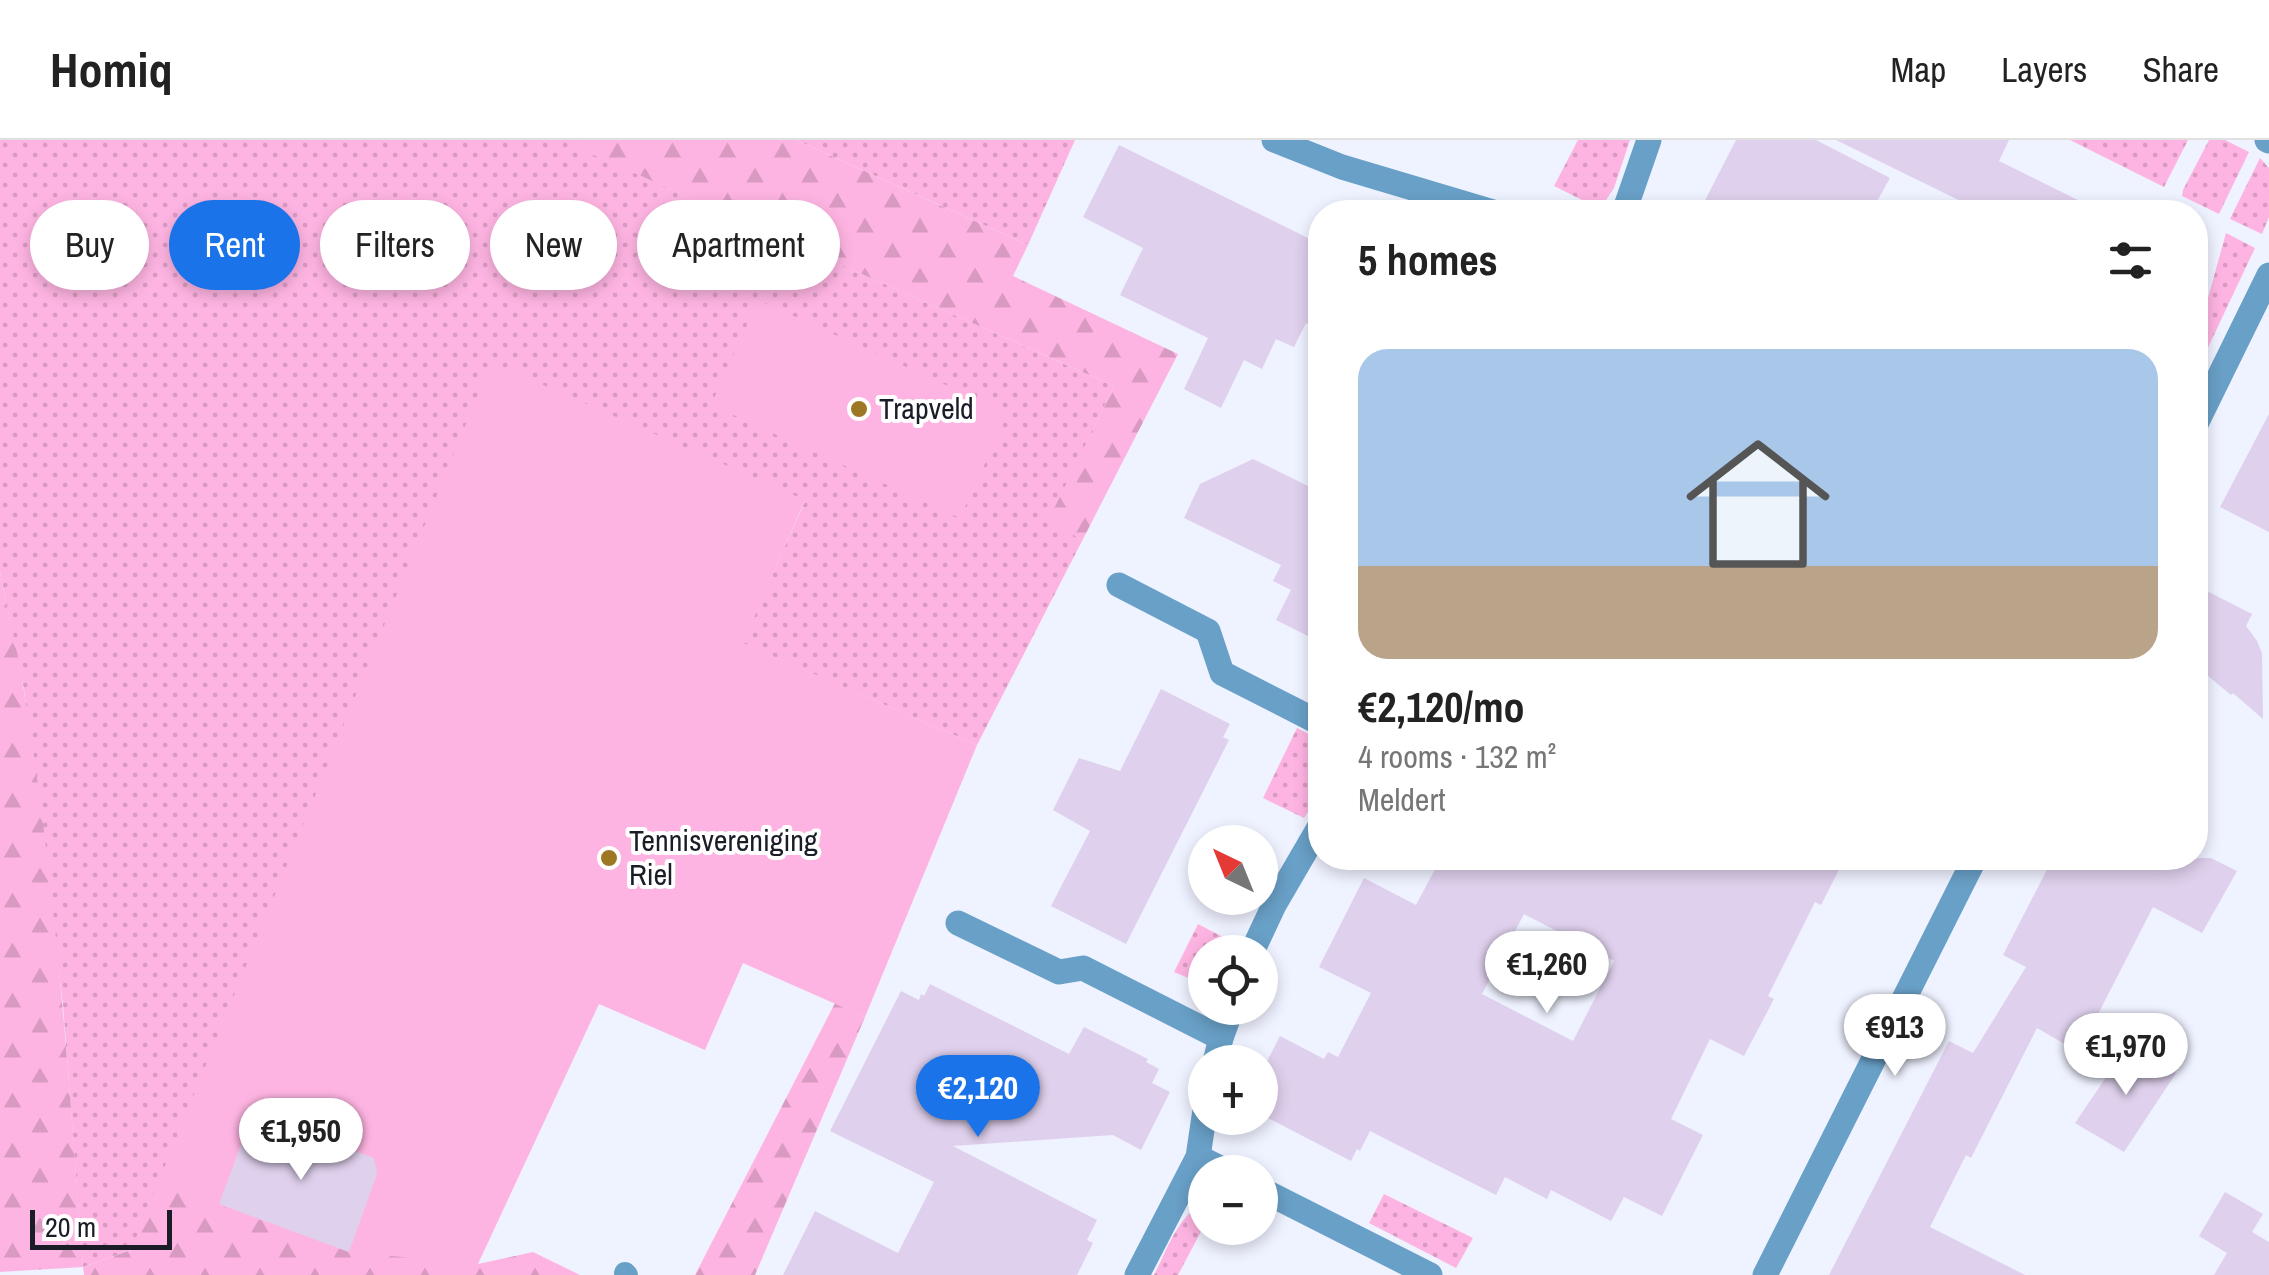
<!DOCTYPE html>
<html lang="en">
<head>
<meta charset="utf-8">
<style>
  :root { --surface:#fff; --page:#f6f6f6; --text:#222; --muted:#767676; --line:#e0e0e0; --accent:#1a73e8 }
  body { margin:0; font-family:"Archivo Narrow",sans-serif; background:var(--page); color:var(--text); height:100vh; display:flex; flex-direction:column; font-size:38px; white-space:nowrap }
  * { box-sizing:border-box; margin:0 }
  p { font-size:32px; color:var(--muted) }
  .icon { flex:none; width:55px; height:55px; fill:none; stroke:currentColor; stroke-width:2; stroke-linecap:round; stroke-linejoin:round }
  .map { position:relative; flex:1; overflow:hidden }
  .panel { position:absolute; left:1308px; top:60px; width:900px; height:670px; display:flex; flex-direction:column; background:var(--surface); border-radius:40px; box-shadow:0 5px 15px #0003 }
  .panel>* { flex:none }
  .banner { position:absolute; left:30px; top:60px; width:950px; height:90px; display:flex; gap:20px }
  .needle { width:65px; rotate:317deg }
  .controls { position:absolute; left:1188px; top:685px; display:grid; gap:20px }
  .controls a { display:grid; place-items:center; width:90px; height:90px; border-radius:50%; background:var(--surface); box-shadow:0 5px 15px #0003; font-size:50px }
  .scale { position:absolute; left:30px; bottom:25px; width:142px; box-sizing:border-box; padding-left:10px; border:5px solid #1a1d27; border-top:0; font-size:28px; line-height:35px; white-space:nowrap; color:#1a1d27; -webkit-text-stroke:8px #fff; paint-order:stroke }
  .price { position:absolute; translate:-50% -85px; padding:0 22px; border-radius:35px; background:#fff; color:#222; font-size:32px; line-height:65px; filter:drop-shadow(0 2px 5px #0008) }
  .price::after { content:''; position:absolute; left:50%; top:60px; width:30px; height:22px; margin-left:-15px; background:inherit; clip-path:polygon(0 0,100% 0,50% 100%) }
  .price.on { background:var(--accent); color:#fff }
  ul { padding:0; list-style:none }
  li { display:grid; align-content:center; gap:20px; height:530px; padding:0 50px }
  li span { display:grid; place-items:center; height:310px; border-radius:30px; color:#555 }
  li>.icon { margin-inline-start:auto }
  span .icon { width:180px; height:180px; fill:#fffc; stroke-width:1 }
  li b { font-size:42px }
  h2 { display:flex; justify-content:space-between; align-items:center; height:120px; padding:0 50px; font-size:42px }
  .pill { padding:0 35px; border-radius:45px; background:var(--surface); box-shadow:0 5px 15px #0003; font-size:35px; line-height:90px }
  .pill.on { background:var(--accent); color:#fff }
  header { display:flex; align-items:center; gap:60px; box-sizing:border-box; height:140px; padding:0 50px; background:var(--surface); border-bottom:2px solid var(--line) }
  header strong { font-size:48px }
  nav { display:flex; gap:55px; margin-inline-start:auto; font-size:35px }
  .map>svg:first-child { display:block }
</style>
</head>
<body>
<header>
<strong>Homiq</strong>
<nav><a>Map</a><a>Layers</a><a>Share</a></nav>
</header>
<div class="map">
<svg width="2269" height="1135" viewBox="0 0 2269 1135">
  <defs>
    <pattern id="grass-dots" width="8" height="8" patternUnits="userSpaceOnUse" patternTransform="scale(2.5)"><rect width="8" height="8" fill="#feb4e2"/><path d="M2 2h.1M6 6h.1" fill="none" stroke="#d99ac2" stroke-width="1.8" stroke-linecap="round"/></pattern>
    <pattern id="forest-firs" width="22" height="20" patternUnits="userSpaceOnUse" patternTransform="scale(2.5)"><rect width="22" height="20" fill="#feb4e2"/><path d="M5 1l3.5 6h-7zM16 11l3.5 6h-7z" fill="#d99ac2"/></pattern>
  </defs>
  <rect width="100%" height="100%" fill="#eff2ff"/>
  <g fill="url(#grass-dots)">
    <polygon points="0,0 581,0 579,8 1114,246 1051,377 1082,401 977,605 742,503 805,361 131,1110 83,1127 63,865 24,549 0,432"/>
    <polygon points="796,0 1075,0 1028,105"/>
    <polygon points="1578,0 1630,0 1614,48 1600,69 1554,46"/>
    <polygon points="2070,0 2188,0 2164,47"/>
    <polygon points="2209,0 2225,0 2249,12 2219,74 2182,56 2183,50"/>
    <polygon points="2260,18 2269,28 2269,77 2262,94 2230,79"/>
    <polygon points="2226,93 2255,108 2195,235 2195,205"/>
    <polygon points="1297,588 1320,600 1320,654 1304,678 1263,658"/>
    <polygon points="1198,784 1238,805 1235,812 1205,812 1205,845 1174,832"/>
    <polygon points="1384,1054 1473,1098 1456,1128 1369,1083"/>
    <path d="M1205,1062V1084L1178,1135H1154C1167,1110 1178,1075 1205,1062Z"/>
  </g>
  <g fill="url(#forest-firs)">
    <polygon points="581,0 796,0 1028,105 1013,136 1178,214 1082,401 1050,377 1114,246 578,8"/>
    <path d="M0,432C8,472 18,511 24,551C55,742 69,934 83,1127L131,1110L158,1043L219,1064L478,1124L533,1112L580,1135H84L83,1127L0,1132Z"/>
    <polygon points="835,863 865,877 755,1135 695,1135"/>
  </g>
  <g fill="#feb4e2">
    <polygon points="758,160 1008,273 960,378 711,265"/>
    <polygon points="491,222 805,360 743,503 977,605 865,877 743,823 705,910 599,864 478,1124 349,1112 158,1043"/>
  </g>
  <g fill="#dfd0ed" fill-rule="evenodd">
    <polygon points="1736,0 1816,0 1890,38 1871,72 1699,72"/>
    <polygon points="1836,0 2009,0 1999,21 2102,72 1983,72"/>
    <polygon points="1119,5 1320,104 1320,190 1306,183 1294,207 1276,199 1262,229 1244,220 1221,268 1184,249 1208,198 1120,155 1143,108 1083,77"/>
    <polygon points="2269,274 2269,392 2220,367"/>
    <polygon points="1253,319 1318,351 1320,348 1320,502 1276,480 1291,450 1273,441 1281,425 1184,378 1200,344"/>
    <polygon points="2195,445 2252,474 2246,486 2257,501 2262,513 2263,579 2233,553 2231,555 2195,525"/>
    <polygon points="1161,549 1230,584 1223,597 1229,600 1126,804 1051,766 1090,691 1053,670 1079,618 1120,631"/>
    <path d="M1441,718H1845L1821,765L1815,762L1768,856L1774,859L1744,916L1710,899L1671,979L1703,995L1662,1076L1624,1057L1611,1081L1551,1050L1547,1059L1505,1037L1496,1055L1370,991L1360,1011L1357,1009L1351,1021L1264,976L1270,964L1260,959V935L1280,896L1324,919L1328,912L1338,917L1371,853L1319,827L1364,738L1416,765ZM1524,774L1614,821L1573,901L1482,854Z"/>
    <polygon points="2053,718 2211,718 2237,731 2202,793 2153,767 2096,878 2113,888 2094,921 2037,888 1971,1018 1966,1015 1930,1087 2025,1135 1829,1135 1949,901 1973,913 2026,827 2003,815"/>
    <polygon points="930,844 1069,914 1084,887 1148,919 1146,922 1159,929 1152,943 1170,952 1141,1010 1113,995 953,1006 1097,1080 1087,1100 1093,1103 1077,1135 783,1135 815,1071 898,1113 934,1042 830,991 901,851 919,860 921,854 924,856"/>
    <polygon points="2128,905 2176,933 2124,1012 2075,983"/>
    <polygon points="251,978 276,988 278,983 374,1018 377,1034 349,1112 219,1064"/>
    <polygon points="2225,1052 2263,1074 2252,1092 2269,1102 2269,1135 2214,1135 2227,1113 2199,1096"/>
  </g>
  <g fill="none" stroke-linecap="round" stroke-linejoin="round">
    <polyline stroke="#69a0c7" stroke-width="22" points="625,1133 627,1135"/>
    <g stroke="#69a0c7" stroke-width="25">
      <polyline points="1274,0 1342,27 1493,72"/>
      <polyline points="2267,0 2269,1"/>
      <polyline points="1624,72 1649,0"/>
      <polyline points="1119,445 1208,491 1222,533 1320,583"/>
      <polyline points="958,783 1059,832 1083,828 1221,898"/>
      <polyline points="1252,812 1274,765 1320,686"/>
      <polyline points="1215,922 1221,898 1232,868"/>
      <polyline points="1198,1017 1228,1032"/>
      <polyline points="1260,1049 1430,1135"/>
      <polyline points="1137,1135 1198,1017 1205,970"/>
    </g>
    <g stroke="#69a0c7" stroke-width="25">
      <polyline points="2195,286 2269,135"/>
      <polyline points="1765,1135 1975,718"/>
    </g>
  </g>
  <g fill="#9d7724" stroke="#fff" stroke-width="4">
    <circle cx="859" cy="269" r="10"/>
    <circle cx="609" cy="718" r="10"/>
  </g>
  <g text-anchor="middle" stroke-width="8" stroke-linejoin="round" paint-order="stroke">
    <g font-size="30" fill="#1a1d27" stroke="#fff" text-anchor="start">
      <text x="879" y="279">Trapveld</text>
      <text x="629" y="711">Tennisvereniging<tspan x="629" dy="34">Riel</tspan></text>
    </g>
  </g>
</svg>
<div class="controls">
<a><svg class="needle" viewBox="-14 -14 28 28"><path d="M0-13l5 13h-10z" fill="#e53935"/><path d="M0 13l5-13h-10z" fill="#767676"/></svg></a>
<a><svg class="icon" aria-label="locate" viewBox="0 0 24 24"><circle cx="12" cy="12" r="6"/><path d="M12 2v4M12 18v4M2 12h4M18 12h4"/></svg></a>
<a>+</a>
<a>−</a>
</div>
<div class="scale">20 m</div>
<b class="price" style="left:1547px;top:876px">€1,260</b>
<b class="price" style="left:1895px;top:939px">€913</b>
<b class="price" style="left:2126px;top:958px">€1,970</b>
<b class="price on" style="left:978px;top:1000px">€2,120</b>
<b class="price" style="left:301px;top:1043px">€1,950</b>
<div class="banner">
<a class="pill">Buy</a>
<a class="pill on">Rent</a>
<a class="pill">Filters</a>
<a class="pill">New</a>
<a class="pill">Apartment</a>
</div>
<section class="panel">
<h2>5 homes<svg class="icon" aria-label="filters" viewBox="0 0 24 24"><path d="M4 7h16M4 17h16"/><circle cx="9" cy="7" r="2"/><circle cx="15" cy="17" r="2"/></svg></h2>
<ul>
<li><span style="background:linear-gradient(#a9c7e8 70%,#b9a48a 0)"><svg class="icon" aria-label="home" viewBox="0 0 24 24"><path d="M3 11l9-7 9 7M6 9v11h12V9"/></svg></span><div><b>€2,120/mo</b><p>4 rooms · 132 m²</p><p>Meldert</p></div></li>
</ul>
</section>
</div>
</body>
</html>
